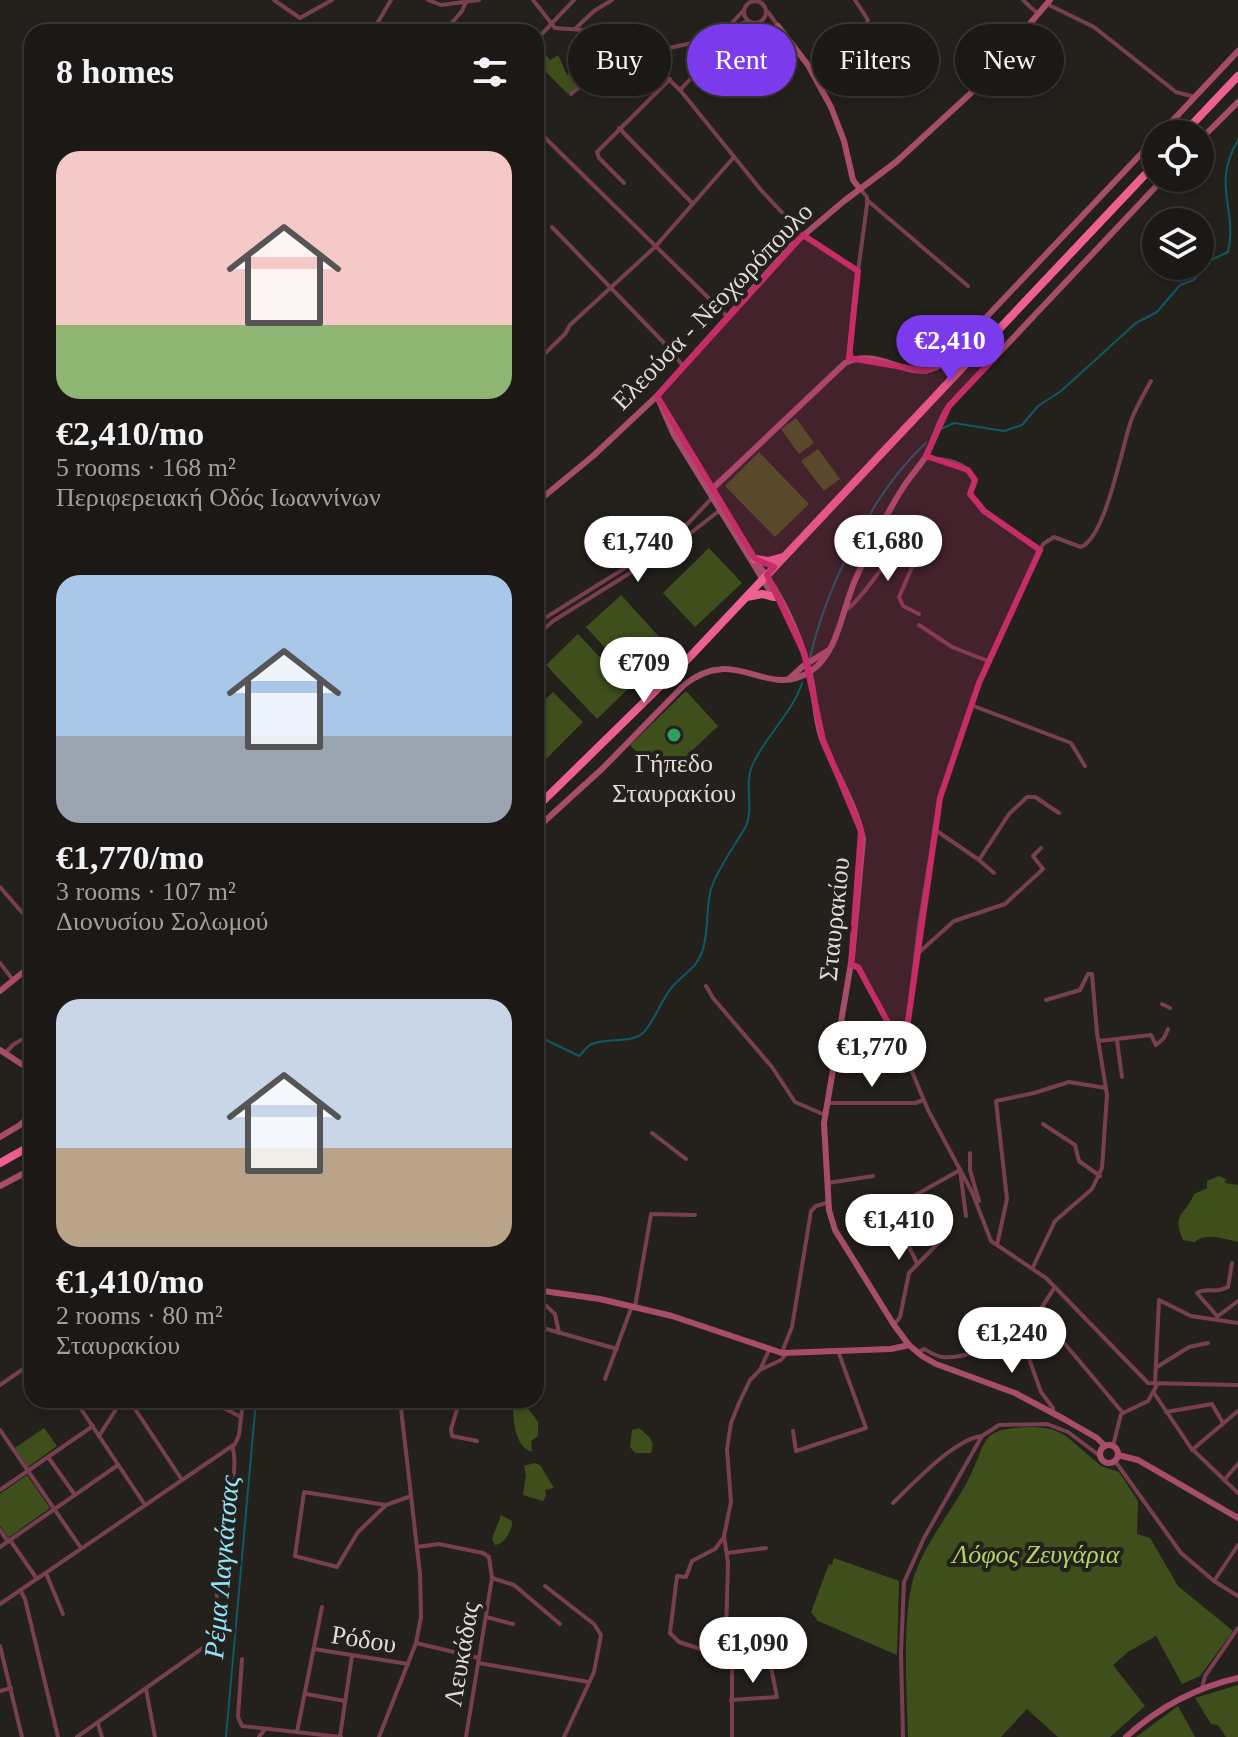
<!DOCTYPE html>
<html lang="en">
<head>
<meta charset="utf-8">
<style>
  :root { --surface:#1b1815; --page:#24211e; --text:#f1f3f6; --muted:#a0a0a0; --line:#393734; --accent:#7c3aed }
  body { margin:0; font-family:Georgia,serif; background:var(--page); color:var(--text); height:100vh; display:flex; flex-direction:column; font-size:30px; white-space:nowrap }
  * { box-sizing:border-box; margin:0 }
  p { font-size:26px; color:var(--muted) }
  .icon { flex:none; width:44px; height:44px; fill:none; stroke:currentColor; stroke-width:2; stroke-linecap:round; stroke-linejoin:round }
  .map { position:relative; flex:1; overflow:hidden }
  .details { position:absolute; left:24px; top:24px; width:520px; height:1384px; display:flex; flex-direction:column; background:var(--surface); border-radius:24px; box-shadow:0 4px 12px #0003,0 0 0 2px var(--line) }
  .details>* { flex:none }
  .top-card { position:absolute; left:568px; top:24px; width:550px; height:72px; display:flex; gap:16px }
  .buttons { position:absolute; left:1142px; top:120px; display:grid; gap:16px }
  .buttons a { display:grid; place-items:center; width:72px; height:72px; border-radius:50%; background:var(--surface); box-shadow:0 4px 12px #0003,0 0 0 2px var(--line); font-size:40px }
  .price { position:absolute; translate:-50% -68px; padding:0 18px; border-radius:28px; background:#fff; color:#222; font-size:26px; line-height:52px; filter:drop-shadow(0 2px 4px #0008) }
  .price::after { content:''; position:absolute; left:50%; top:48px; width:24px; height:18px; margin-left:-12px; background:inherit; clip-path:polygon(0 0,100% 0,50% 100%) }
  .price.current { background:var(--accent); color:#fff }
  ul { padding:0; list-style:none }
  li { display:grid; align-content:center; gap:16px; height:424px; padding:0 32px }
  li span { display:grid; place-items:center; height:248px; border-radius:24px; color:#555 }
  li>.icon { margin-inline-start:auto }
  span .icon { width:144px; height:144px; fill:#fffc; stroke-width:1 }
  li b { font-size:34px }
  h2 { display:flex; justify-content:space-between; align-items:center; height:96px; padding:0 32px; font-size:34px }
  .pill { padding:0 28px; border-radius:36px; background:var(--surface); box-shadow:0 4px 12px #0003,0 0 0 2px var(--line); font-size:28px; line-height:72px }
  .pill.current { background:var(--accent); color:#fff }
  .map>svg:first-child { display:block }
</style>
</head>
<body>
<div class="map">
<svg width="1238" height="1737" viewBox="0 0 1238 1737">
  <rect width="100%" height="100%" fill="#24201c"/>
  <g fill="#3f4f1c">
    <polygon points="545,54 550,60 558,55 567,75 574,72 583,82 568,94 536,62"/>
    <polygon points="796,418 814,443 799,454 781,429"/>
    <polygon points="818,449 840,479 824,491 801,461"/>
    <polygon points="759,452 809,504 775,537 725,486"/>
    <polygon points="709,548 742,583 695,627 663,593"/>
    <polygon points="621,595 673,652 638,684 586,627"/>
    <polygon points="578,634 629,688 597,719 546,665"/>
    <polygon points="686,691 718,726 662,779 630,745"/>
    <polygon points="553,692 583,722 536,769 536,709"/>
    <path d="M1219,1176L1226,1179L1225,1183L1238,1185V1242C1224,1239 1206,1232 1195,1242L1183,1240C1171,1212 1186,1216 1194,1194L1207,1188V1181Z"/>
    <path d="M512,1400H522L538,1422V1436L531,1441L532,1452C513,1446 514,1417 512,1400Z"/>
    <path d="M1036,1427L1051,1429L1065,1435L1101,1466L1119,1472L1138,1501L1137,1534L1150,1538L1178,1586L1233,1631L1200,1676L1182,1684L1156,1636L1128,1652L1113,1665L1145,1706L1110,1737H1058L1027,1709L1001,1737H908C907,1695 901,1608 916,1571C928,1540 949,1514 965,1486C991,1439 974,1428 1036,1427Z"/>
    <polygon points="44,1428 57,1446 28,1467 15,1448"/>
    <path d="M639,1428C648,1436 656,1440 651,1453H635L630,1447L632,1430Z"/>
    <polygon points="534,1463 540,1465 554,1488 545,1490 546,1496 543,1501 523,1495 526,1475 524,1466"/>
    <polygon points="27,1475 50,1508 8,1538 0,1526 0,1494"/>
    <path d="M501,1515L512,1521C513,1529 504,1545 495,1545L492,1539Z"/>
    <polygon points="834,1558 899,1581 897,1655 818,1621 811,1612 829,1564 832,1565"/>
    <polygon points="1238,1685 1238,1737 1226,1737 1218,1725 1211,1724 1195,1698"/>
    <polygon points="1178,1706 1195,1737 1136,1737"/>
  </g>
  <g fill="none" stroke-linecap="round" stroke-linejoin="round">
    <g stroke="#0c5a68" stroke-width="2">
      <path d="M941,429L954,423L1004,431L1022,425L1038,406L1061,391L1136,323L1157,312L1180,285L1194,280L1209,261L1228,252C1238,210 1211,186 1238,140"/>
      <path d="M810,658C826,588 873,491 926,443"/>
      <path d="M536,1035L579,1056C584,1052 586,1046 592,1044C607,1037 633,1044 644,1032C656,1019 661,999 673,986C685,972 697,969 703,949C709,929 706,906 711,889C718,867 735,846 746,826C754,808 744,785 752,766C765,736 792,714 802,683"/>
      <polyline points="226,1737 256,1400"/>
    </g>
    <g stroke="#783f50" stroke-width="4">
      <polyline points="274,0 300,18 332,0"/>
      <polyline points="428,0 441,5 479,0"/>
      <polyline points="533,0 555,28 583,30 622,52 636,55 697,42 748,21"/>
      <polyline points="855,0 868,20 865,27"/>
      <polyline points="1023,0 1038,14"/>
      <circle cx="755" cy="12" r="11"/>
      <polyline points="1047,4 1094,27 1176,92 1195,97"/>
      <polyline points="768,12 778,26"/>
      <polyline points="576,28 594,11 612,0"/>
      <polyline points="372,32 391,0"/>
      <polyline points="444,32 462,11 466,2"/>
      <polyline points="536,40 574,0"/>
      <polyline points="636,55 660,71 680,90 761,190 803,235 858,271"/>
      <polyline points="680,90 730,37 728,27 744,10"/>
      <polyline points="571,94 622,52"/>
      <polyline points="619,128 693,204"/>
      <polyline points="536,129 728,317"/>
      <polyline points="624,183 599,158 597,152 670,79"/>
      <polyline points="867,200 968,286"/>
      <polyline points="552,227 667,346 683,366"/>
      <polyline points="852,360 850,343 854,301 867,205 867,197 860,189"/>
      <polyline points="536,362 565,334 570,325 655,247 734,157"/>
      <path d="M925,458C945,459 966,460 975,480L971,495L990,516L1040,550"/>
      <path d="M845,611C870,593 883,555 913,542L917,544L916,558L899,597L903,606L919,614"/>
      <polyline points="919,625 952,647 988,661"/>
      <polyline points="536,630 545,618 676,536 712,498"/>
      <polyline points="536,644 545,628 553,621 678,543 720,510"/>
      <polyline points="971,705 1071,743 1085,766"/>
      <polyline points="934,829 979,860 1009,814 1027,797 1035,797 1059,813"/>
      <polyline points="32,858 32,865"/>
      <polyline points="979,860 994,873"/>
      <polyline points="0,887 32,924"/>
      <polyline points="916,955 954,921 1005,904 1043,869 1033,856 1041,848"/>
      <polyline points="0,963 13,980"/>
      <polyline points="851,965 860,970 906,1057 928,1110 972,1192 991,1241 1046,1278 1148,1383 1238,1385"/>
      <polyline points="706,986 713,998 772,1067 795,1102 825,1115"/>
      <polyline points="1162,1004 1170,1008"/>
      <polyline points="1117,1040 1122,1077"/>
      <polyline points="1099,1041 1151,1035 1156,1045 1164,1038 1168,1029"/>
      <path d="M899,1043L905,1037L907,1028L919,926L940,798L979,683L1043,544L1054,537L1081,547C1106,537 1122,446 1131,421C1136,407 1144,394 1151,381"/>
      <polyline points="5,1053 14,1044 32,1034"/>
      <polyline points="833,1067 860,1069 911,1068"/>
      <polyline points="827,1103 915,1103 924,1100"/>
      <polyline points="1043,1124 1075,1145 1079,1161 1100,1176"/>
      <polyline points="652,1133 686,1159"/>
      <polyline points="970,1153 970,1170 979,1201"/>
      <polyline points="828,1183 873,1176"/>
      <polyline points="867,1230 912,1197 960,1170 966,1216"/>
      <polyline points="902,1233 917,1263"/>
      <polyline points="997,1245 1007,1199 996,1101 1034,1093 1069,1082 1106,1088"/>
      <polyline points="1033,1267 1055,1221 1092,1189 1102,1168 1107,1095 1097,1033 1092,974 1088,974 1080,990 1046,1000"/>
      <polyline points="542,1302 555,1314 559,1333"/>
      <polyline points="635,1307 651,1214 695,1215"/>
      <path d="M1217,1316L1197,1293C1206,1287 1216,1294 1228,1287L1232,1263"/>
      <polyline points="1218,1316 1238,1301"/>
      <polyline points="894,1325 900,1317 909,1273 949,1232"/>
      <polyline points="536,1326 617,1349"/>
      <polyline points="538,1327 544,1291"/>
      <polyline points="1019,1331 1041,1392 1053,1408 1053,1412"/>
      <polyline points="1065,1344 1123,1413"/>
      <polyline points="782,1352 792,1327 811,1211 816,1206 829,1202"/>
      <path d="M917,1353L924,1349C930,1352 935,1356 942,1357C965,1360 1013,1339 1029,1323C1040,1313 1047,1298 1055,1287"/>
      <polyline points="1157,1367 1189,1347 1208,1343"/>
      <polyline points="762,1369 781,1360 787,1353"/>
      <polyline points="605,1379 632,1306"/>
      <polyline points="1155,1384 1159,1300 1191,1316 1238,1323"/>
      <polyline points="0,1385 32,1363"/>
      <polyline points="1154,1393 1191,1448 1238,1493"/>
      <polyline points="75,1400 145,1505"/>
      <polyline points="129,1400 182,1480"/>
      <polyline points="208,1400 241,1417"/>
      <polyline points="460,1400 451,1429 452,1436 477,1441"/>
      <polyline points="1166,1412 1212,1404 1223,1423"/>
      <polyline points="0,1430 81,1548"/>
      <polyline points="793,1431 796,1451 866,1428 838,1351"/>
      <polyline points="99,1436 122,1400"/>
      <polyline points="1113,1446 1121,1414 1148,1401 1157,1385"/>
      <polyline points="1192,1450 1238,1411"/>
      <polyline points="48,1457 75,1495"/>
      <polyline points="1115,1461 1181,1553 1214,1581 1238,1596"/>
      <polyline points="1224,1480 1238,1464"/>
      <polyline points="0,1490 93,1426"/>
      <path d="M893,1503C913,1484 954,1439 982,1436"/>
      <polyline points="386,1505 358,1532 337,1567 295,1556 304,1492 386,1505 411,1496"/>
      <polyline points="0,1530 8,1542"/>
      <polyline points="724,1537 715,1549 692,1561 686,1577 677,1576 670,1633 679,1642 731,1659"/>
      <polyline points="10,1540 37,1579"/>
      <polyline points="0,1547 118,1465"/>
      <polyline points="417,1547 439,1544 483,1553 489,1557 492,1578 466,1737"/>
      <polyline points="727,1553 766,1548"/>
      <polyline points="46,1573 63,1614"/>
      <polyline points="492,1578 514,1585 560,1624"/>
      <polyline points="1214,1581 1238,1545"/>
      <polyline points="545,1586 594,1624 601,1635 594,1672 564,1737"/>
      <polyline points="20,1590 25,1599 58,1737"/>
      <polyline points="0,1604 235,1444 239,1435 243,1400"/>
      <polyline points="486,1617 513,1624"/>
      <polyline points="416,1643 479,1658"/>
      <polyline points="0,1646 22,1737"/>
      <polyline points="314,1649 408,1664"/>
      <polyline points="242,1659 238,1717 242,1726 341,1737"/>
      <polyline points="478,1663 589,1682"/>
      <polyline points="1202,1688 1205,1676 1238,1628"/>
      <polyline points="146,1689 155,1737"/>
      <polyline points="0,1691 11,1688"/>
      <polyline points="306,1694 345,1701"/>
      <polyline points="731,1700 777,1697 771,1667"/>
      <polyline points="98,1724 102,1737"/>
      <polyline points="297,1732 322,1607"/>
      <polyline points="340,1736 352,1656"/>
      <path d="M77,1737L214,1640C217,1605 217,1568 222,1533C226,1510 240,1468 232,1446"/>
      <polyline points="259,1737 265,1729"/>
      <polyline points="379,1737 416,1643 421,1617 420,1574 400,1400"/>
      <polyline points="732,1737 732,1664 726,1633 728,1563 724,1536 731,1502 727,1449 731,1423 739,1403 750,1380 760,1370 769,1350"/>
      <polyline points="903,1737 901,1653 904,1582 924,1538 982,1436 999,1425 1047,1424 1068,1432 1100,1456"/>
    </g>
    <g stroke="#a74d6b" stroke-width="6">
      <polyline points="778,26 808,65 831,107 844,141 853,180 860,189"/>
      <polyline points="1160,134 1238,51"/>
      <polyline points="1200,140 1238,102"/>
      <polyline points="969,336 994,358"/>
      <polyline points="657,396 674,435 773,596"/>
      <path d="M710,491L845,363C882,345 909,386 942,364L1156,138"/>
      <polyline points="536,503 593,456 657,396 791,246 844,201 896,162 970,94 1050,0"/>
      <path d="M746,550C776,582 800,632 810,675C815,695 815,716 821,736C833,770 856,803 863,839L852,957L824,1123L829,1210L835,1230L894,1325L909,1345L922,1356L936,1364L1015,1393L1064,1419L1097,1438L1105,1446"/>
      <polyline points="790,678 803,666 829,650"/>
      <path d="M536,829L603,768L684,685C736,643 766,701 811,671C839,652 842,608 856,578C870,547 886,514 904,486C911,475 920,466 926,456C935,439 938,422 949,406L1164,178"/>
      <polyline points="0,991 32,965"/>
      <polyline points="0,1050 32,1071"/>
      <polyline points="0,1137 20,1125 32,1113"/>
      <polyline points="0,1186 32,1169"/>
      <polyline points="536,1290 600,1299 672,1316 782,1353 891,1349 909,1345"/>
      <circle cx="1109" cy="1454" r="9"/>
      <polyline points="1118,1455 1138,1460 1238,1518"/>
      <path d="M1126,1737C1159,1707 1194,1688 1238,1678"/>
    </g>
    <g stroke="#ee6092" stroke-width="8">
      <polyline points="1183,134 1238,76"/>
      <polyline points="985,344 1156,163"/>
      <polyline points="755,559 768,561 783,557"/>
      <polyline points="747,597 762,594 774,597"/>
      <polyline points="536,808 685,662 980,349"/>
      <polyline points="0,1163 32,1145"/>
    </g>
    <polyline stroke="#ee6092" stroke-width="8" points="980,349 985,344"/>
  </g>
  <path fill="#c52c68" fill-opacity="0.2" stroke="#c52c68" stroke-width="6" stroke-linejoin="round" d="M803,235L858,271L849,358L926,371L969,336L994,358L949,406L926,456L968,470L975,480L970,494L984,511L1040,550L979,683L940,798L907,1028L899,1043L858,967L851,965L861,831L823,740L804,653L767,575L774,567L755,559L657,396Z"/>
  <circle fill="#2e9e5b" stroke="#24201c" stroke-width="3" cx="674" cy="735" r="8"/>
  <g text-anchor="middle" stroke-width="8" stroke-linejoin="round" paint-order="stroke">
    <g font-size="26" fill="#dfdcd9" stroke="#24201c">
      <text transform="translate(712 306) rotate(-46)" y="9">Ελεούσα - Νεοχωρόπουλο</text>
      <text transform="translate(834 919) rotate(-84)" y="9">Σταυρακίου</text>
      <text transform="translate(364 1639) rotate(9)" y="9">Ρόδου</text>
      <text transform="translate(461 1654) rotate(-80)" y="9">Λευκάδας</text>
    </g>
    <g font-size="26" fill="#dfdcd9" stroke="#24201c">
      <text x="674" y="772">Γήπεδο<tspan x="674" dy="30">Σταυρακίου</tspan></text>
    </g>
    <g font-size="26" font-style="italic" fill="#b0d661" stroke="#24201c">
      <text x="1036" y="1563">Λόφος Ζευγάρια</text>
    </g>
    <g font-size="28" font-style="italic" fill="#8de6fb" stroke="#24201c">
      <text transform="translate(221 1567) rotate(-85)" y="10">Ρέμα Λαγκάτσας</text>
    </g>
  </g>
</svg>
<div class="buttons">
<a><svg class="icon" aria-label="locate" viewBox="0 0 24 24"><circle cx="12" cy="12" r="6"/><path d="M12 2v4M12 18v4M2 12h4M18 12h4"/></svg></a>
<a><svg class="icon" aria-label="layers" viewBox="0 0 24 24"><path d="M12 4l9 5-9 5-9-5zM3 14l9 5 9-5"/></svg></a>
</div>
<b class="price current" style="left:950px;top:383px">€2,410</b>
<b class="price" style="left:888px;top:583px">€1,680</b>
<b class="price" style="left:638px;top:584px">€1,740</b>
<b class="price" style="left:644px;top:705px">€709</b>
<b class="price" style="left:872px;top:1089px">€1,770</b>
<b class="price" style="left:899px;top:1262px">€1,410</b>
<b class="price" style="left:1012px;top:1375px">€1,240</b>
<b class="price" style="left:753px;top:1685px">€1,090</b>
<div class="top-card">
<a class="pill">Buy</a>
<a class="pill current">Rent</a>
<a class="pill">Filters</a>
<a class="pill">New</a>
</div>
<section class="details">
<h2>8 homes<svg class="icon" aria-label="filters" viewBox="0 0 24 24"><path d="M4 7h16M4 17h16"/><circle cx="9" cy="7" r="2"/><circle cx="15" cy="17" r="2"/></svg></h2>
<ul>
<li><span style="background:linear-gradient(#f6c9c9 70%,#8fb573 0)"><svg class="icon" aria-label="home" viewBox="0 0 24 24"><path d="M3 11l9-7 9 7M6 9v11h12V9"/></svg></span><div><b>€2,410/mo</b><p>5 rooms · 168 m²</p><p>Περιφερειακή Οδός Ιωαννίνων</p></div></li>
<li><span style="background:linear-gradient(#a9c7e8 65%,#9aa5b1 0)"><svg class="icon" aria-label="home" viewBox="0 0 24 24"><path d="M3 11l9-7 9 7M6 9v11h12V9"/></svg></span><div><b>€1,770/mo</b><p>3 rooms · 107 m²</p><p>Διονυσίου Σολωμού</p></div></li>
<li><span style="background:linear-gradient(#c9d6e8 60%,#b9a48a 0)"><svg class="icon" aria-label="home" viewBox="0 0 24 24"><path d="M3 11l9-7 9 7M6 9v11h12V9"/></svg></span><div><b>€1,410/mo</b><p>2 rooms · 80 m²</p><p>Σταυρακίου</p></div></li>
</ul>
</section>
</div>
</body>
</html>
